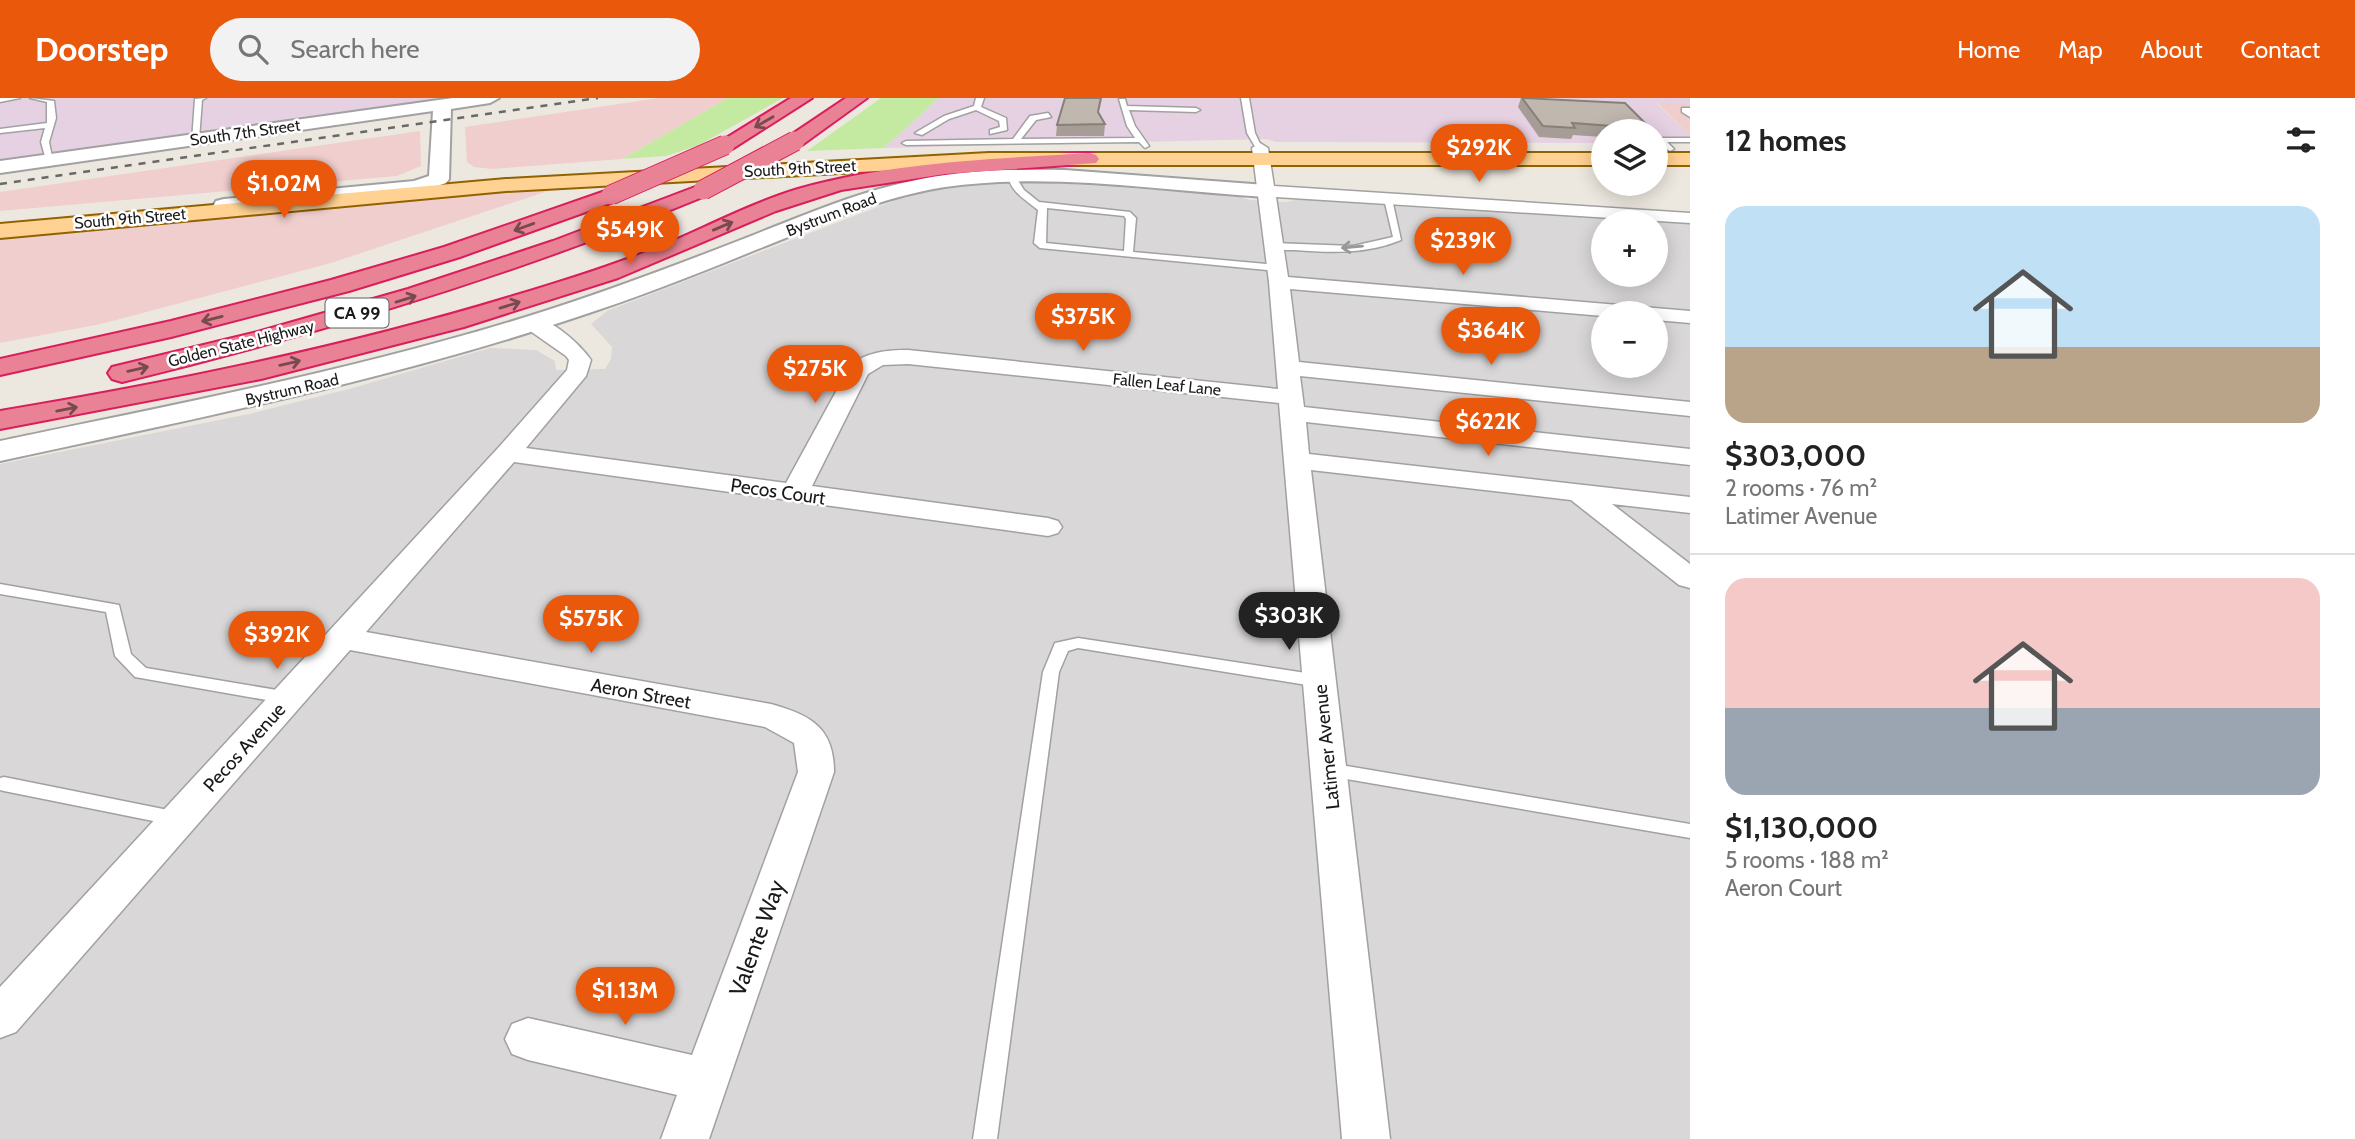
<!DOCTYPE html>
<html lang="en">
<head>
<meta charset="utf-8">
<style>
  :root { --surface:#fff; --page:#f2f2f2; --text:#222; --muted:#767676; --line:#e0e0e0; --accent:#ea580c }
  body { margin:0; font-family:Cabin,sans-serif; background:var(--page); color:var(--text); height:100vh; display:flex; flex-direction:column; font-size:26px; white-space:nowrap }
  * { box-sizing:border-box; margin:0 }
  p { font-size:23px; color:var(--muted) }
  .icon { flex:none; width:38px; height:38px; fill:none; stroke:currentColor; stroke-width:2; stroke-linecap:round; stroke-linejoin:round }
  .map { position:relative; flex:1; overflow:hidden }
  .side { display:flex; flex-direction:column; background:var(--surface); width:665px }
  .side>* { flex:none }
  .controls { position:absolute; left:1591px; top:21px; display:grid; gap:14px }
  .controls a { display:grid; place-items:center; width:77px; height:77px; border-radius:50%; background:var(--surface); box-shadow:0 4px 18px #0003; font-size:35px }
  .price { position:absolute; translate:-50% -60px; padding:0 16px; border-radius:24px; background:var(--accent); color:#fff; font-size:23px; line-height:46px; filter:drop-shadow(0 2px 4px #0008) }
  .price::after { content:''; position:absolute; left:50%; top:42px; width:21px; height:16px; margin-left:-10px; background:inherit; clip-path:polygon(0 0,100% 0,50% 100%) }
  .price.active { background:#222; color:#fff }
  ul { padding:0; list-style:none }
  li { display:grid; align-content:center; gap:14px; height:371px; padding:0 35px }
  li+li { border-top:2px solid var(--line) }
  li span { display:grid; place-items:center; height:217px; border-radius:21px; color:#555 }
  li>.icon { margin-inline-start:auto }
  span .icon { width:126px; height:126px; fill:#fffc; stroke-width:1 }
  li b { font-size:30px }
  h2 { display:flex; justify-content:space-between; align-items:center; height:84px; padding:0 35px; font-size:30px }
  header { display:flex; align-items:center; gap:42px; box-sizing:border-box; height:98px; padding:0 35px; background:var(--accent); color:#fff }
  header strong { font-size:33px }
  nav { display:flex; gap:38px; margin-inline-start:auto; font-size:24px }
  .search { width:490px; height:63px; background:var(--page); display:flex; align-items:center; gap:18px; box-sizing:border-box; padding:0 24px; border-radius:38px; color:var(--muted); font-size:26px }
  main { display:flex; flex:1; min-height:0 }
  .map>svg:first-child { display:block }
</style>
</head>
<body>
<header>
<strong>Doorstep</strong>
<div class="search"><svg class="icon" aria-label="search" viewBox="0 0 24 24"><circle cx="10" cy="10" r="6"/><path d="M15 15l6 6"/></svg>Search here</div>
<nav><a>Home</a><a>Map</a><a>About</a><a>Contact</a></nav>
</header>
<main>
<div class="map">
<svg width="1690" height="1041" viewBox="0 0 1690 1041">
  <rect width="100%" height="100%" fill="#ede8df"/>
  <path fill="#d9d7d7" fill-rule="evenodd" d="M1035,84L1236,97L1249,102L1286,104L1300,101L1436,111L1447,107L1690,125V1041H0V366L249,316L349,291L490,250L536,252L555,263L556,272L605,271L611,261L612,249L591,226L607,213L909,97L975,86ZM1603,124H1656V177H1603ZM1603,215H1656V268H1603Z"/>
  <g fill="#efcecd">
    <polygon points="659,0 728,0 622,61 493,71 474,69 467,64 465,29"/>
    <polygon points="1656,4 1690,6 1690,38"/>
    <polygon points="420,33 421,68 397,78 0,113 0,94"/>
    <polygon points="557,90 331,165 101,226 0,245 0,140 192,119"/>
  </g>
  <g fill="#e6d1e2">
    <polygon points="0,0 451,0 0,62"/>
    <polygon points="939,0 1690,0 1690,6 1656,5 1690,38 1690,45 1656,45 1656,33 1603,33 1603,45 1276,44 1267,41 884,50"/>
  </g>
  <g fill="#c4eaa2">
    <polygon points="728,0 783,0 699,47 666,58 622,61"/>
    <polygon points="881,0 939,0 884,50 807,53"/>
  </g>
  <g fill="none" stroke-linecap="round" stroke-linejoin="round">
    <g stroke="#a1a1a1" stroke-width="3">
      <g id="service">
        <polygon points="0,0 20,0 0,4"/>
        <polygon points="30,0 54,3 56,20 49,44 53,64 46,62 41,44 45,30 0,35 0,31 47,25 47,4"/>
        <polygon points="206,0 202,2 199,41 192,43 195,1"/>
        <polygon points="976,0 984,0 981,9 1006,20 1007,32 990,36 990,32 1000,29 999,23 976,12 949,21 922,37 915,35 944,18 974,8"/>
        <polygon points="1241,0 1249,0 1255,35 1263,52 1257,52 1247,35"/>
        <polygon points="1119,1 1125,1 1127,8 1196,10 1200,12 1196,14 1129,12 1135,28 1149,48 1145,50 1139,44 906,47 902,45 906,43 1013,41 1030,18 1048,15 1051,19 1036,22 1021,41 1135,40 1127,28"/>
        <polygon points="1682,10 1690,10 1690,19 1682,14"/>
        <polygon points="1660,40 1690,40 1690,44 1667,44 1674,51 1670,53 1657,44"/>
        <path d="M1008,76H1014L1024,92L1039,104L1130,114L1136,120L1133,154L1277,167L1282,170L1277,173L1040,150L1034,145L1038,112C1026,102 1009,93 1008,76ZM1047,110L1124,118L1126,121L1124,153L1046,145Z"/>
        <path d="M1388,98L1392,101L1401,142C1367,156 1332,155 1295,152C1286,152 1276,153 1268,148L1273,145L1353,148L1393,139L1384,101Z"/>
        <polygon points="0,486 119,507 131,556 146,570 289,594 295,596 298,600 295,604 289,606 135,579 115,558 106,514 0,496"/>
        <polygon points="1078,540 1319,577 1327,583 1319,589 1078,550 1068,553 1059,574 997,1041 973,1041 1043,574 1055,545"/>
        <polygon points="1329,665 1690,726 1690,740 1323,677 1320,672 1323,667"/>
        <polygon points="4,679 178,714 185,716 188,721 185,726 178,728 4,693 0,692 0,680"/>
      </g>
    </g>
    <g stroke="#a1a1a1" stroke-width="3">
      <path id="minor" d="M1260,45L1268,50L1274,88L1690,115V125L1276,99L1288,179L1690,213V225L1656,222V215H1603V218L1290,191L1299,264L1690,304V318L1300,278L1304,309L1690,351V367L1306,324L1309,356L1690,399V415L1612,406L1690,466V490L1679,487L1571,402L1311,372L1390,1041H1342L1279,305L908,266L883,267L868,276L812,388L1048,420L1058,423L1062,429L1058,435L1048,438L514,364L366,534L771,606C810,617 834,629 834,674L709,1041H661L677,997L528,962L512,956L505,941L512,926L528,920L692,957L798,674L794,645L765,629L350,552L16,934L0,940V889L499,349L567,272L569,262L566,258L526,230L523,225L526,220C547,215 580,246 591,262L586,278L526,350L786,385L850,268C866,254 887,252 908,252L1278,291L1269,184L1252,50Z"/>
    </g>
    <g stroke="#a1a1a1" stroke-width="4">
      <g id="tertiary">
        <polygon points="453,0 499,0 490,5 451,11 449,81 446,85 417,95 224,115 216,113 213,108 216,103 224,101 414,83 429,78 433,13 0,75 0,63"/>
        <path d="M1065,72L1266,87L1273,89L1277,93L1273,97L1266,99C1160,93 1051,74 945,89C880,99 819,127 758,151C697,176 636,200 574,220C386,283 193,321 0,363V343C178,306 355,272 529,218C599,196 669,170 738,143C798,120 857,93 921,81C969,72 1017,71 1065,72Z"/>
      </g>
    </g>
    <g stroke="#916300" stroke-width="4">
      <g id="primary">
        <polygon points="989,55 1603,55 1603,67 989,67 506,93 0,140 0,126 506,81"/>
        <rect x="1656" y="55" width="34" height="12"/>
      </g>
    </g>
    <g stroke="#da1d5b" stroke-width="4">
      <g id="motorway">
        <polygon points="791,0 812,0 732,51 718,51 715,47"/>
        <polygon points="846,0 867,0 802,47 788,47 785,43 788,39"/>
        <path d="M1089,55L1096,57L1099,61L1096,65L945,76L841,92L776,113L618,180L464,229L261,281L0,331V313C173,284 345,249 513,198C567,182 621,165 673,143C714,125 755,104 798,91C893,64 991,61 1089,55Z"/>
        <path d="M703,86L710,88L714,92L710,96C519,175 323,235 122,284L112,281L108,275L112,269L261,233L408,191L553,143Z"/>
        <polygon points="611,91 619,92 622,97 619,102 460,159 349,193 171,239 0,277 0,261 171,223 331,182 444,149"/>
      </g>
    </g>
    <use href="#service" fill="#fff" fill-rule="evenodd"/>
    <use href="#minor" fill="#fff" fill-rule="evenodd"/>
    <use href="#tertiary" fill="#fff" fill-rule="evenodd"/>
    <use href="#primary" fill="#ffd192" fill-rule="evenodd"/>
    <use href="#motorway" fill="#e98294" fill-rule="evenodd"/>
    <polyline stroke="#686868" stroke-width="2.5" stroke-dasharray="7 7" stroke-linecap="butt" points="0,86 598,0"/>
    <g stroke="#da1d5b" stroke-width="21" stroke-linecap="butt">
      <g id="motorway-bridge">
        <polyline points="703,92 795,43"/>
        <polyline points="611,97 725,47"/>
      </g>
    </g>
    <use href="#motorway-bridge" stroke="#e98294" stroke-width="19"/>
  </g>
  <g fill="#a59d96">
    <polygon points="1521,0 1538,0 1651,31 1650,33 1603,33 1603,39 1573,37 1571,41 1539,39 1518,9"/>
    <polygon points="1098,15 1105,26 1104,38 1056,38 1057,27"/>
  </g>
  <g fill="#c0b7af" stroke="#86807a" stroke-width="2">
    <polygon points="1065,0 1101,0 1098,14 1105,26 1057,27"/>
    <polygon points="1522,0 1625,5 1651,31 1572,25 1575,30 1543,28"/>
  </g>
  <defs><path id="oneway-shaft" d="M-6 0H5M1.5-3L5.5 0L1.5 3" fill="none" stroke-width="1.6" stroke-linecap="round" stroke-linejoin="round" transform="scale(1.75)"/></defs>
  <g stroke="#774951">
    <use href="#oneway-shaft" transform="translate(764 24) rotate(150)"/>
    <use href="#oneway-shaft" transform="translate(723 128) rotate(-23)"/>
    <use href="#oneway-shaft" transform="translate(524 129) rotate(160)"/>
    <use href="#oneway-shaft" transform="translate(406 201) rotate(-17)"/>
    <use href="#oneway-shaft" transform="translate(510 207) rotate(-17)"/>
    <use href="#oneway-shaft" transform="translate(212 221) rotate(166)"/>
    <use href="#oneway-shaft" transform="translate(290 265) rotate(-13)"/>
    <use href="#oneway-shaft" transform="translate(138 271) rotate(-13)"/>
    <use href="#oneway-shaft" transform="translate(67 311) rotate(-11)"/>
  </g>
  <use stroke="#989898" href="#oneway-shaft" transform="translate(1352 149) rotate(175)"/>
  <g text-anchor="middle" stroke-width="5" stroke-linejoin="round" paint-order="stroke">
    <g font-size="16" fill="#1a1a1a" stroke="#fff">
      <text transform="translate(245 34) rotate(-8)" y="6">South 7th Street</text>
      <text transform="translate(800 70) rotate(-3)" y="6">South 9th Street</text>
      <text transform="translate(831 116) rotate(-21)" y="6">Bystrum Road</text>
      <text transform="translate(130 120) rotate(-5)" y="6">South 9th Street</text>
      <text transform="translate(241 245) rotate(-14)" y="6">Golden State Highway</text>
      <text transform="translate(1167 286) rotate(6)" y="6">Fallen Leaf Lane</text>
      <text transform="translate(292 291) rotate(-13)" y="6">Bystrum Road</text>
    </g>
    <rect fill="#fff" stroke="#5f5f5f" stroke-width="2" x="325.5" y="200.5" width="63" height="29" rx="5"/>
    <g font-size="18" font-weight="bold" fill="#1a1a1a">
      <text x="357" y="221">CA 99</text>
    </g>
    <g font-size="19" fill="#1a1a1a" stroke="#fff">
      <text transform="translate(778 393) rotate(8)" y="7">Pecos Court</text>
      <text transform="translate(641 595) rotate(10)" y="7">Aeron Street</text>
      <text transform="translate(244 649) rotate(-48)" y="7">Pecos Avenue</text>
      <text transform="translate(1326 649) rotate(-96)" y="7">Latimer Avenue</text>
    </g>
    <g font-size="23" fill="#1a1a1a" stroke="#fff">
      <text transform="translate(757 840) rotate(-70)" y="8">Valente Way</text>
    </g>
  </g>
</svg>
<div class="controls">
<a><svg class="icon" aria-label="layers" viewBox="0 0 24 24"><path d="M12 4l9 5-9 5-9-5zM3 14l9 5 9-5"/></svg></a>
<a>+</a>
<a>−</a>
</div>
<b class="price" style="left:1479px;top:86px">$292K</b>
<b class="price" style="left:284px;top:122px">$1.02M</b>
<b class="price" style="left:630px;top:168px">$549K</b>
<b class="price" style="left:1463px;top:179px">$239K</b>
<b class="price" style="left:1083px;top:255px">$375K</b>
<b class="price" style="left:1491px;top:269px">$364K</b>
<b class="price" style="left:815px;top:307px">$275K</b>
<b class="price" style="left:1488px;top:360px">$622K</b>
<b class="price active" style="left:1289px;top:554px">$303K</b>
<b class="price" style="left:591px;top:557px">$575K</b>
<b class="price" style="left:277px;top:573px">$392K</b>
<b class="price" style="left:625px;top:929px">$1.13M</b>
</div>
<section class="side">
<h2>12 homes<svg class="icon" aria-label="filters" viewBox="0 0 24 24"><path d="M4 7h16M4 17h16"/><circle cx="9" cy="7" r="2"/><circle cx="15" cy="17" r="2"/></svg></h2>
<ul>
<li><span style="background:linear-gradient(#bfe0f5 65%,#b9a48a 0)"><svg class="icon" aria-label="home" viewBox="0 0 24 24"><path d="M3 11l9-7 9 7M6 9v11h12V9"/></svg></span><div><b>$303,000</b><p>2 rooms · 76 m²</p><p>Latimer Avenue</p></div></li>
<li><span style="background:linear-gradient(#f6c9c9 60%,#9aa5b1 0)"><svg class="icon" aria-label="home" viewBox="0 0 24 24"><path d="M3 11l9-7 9 7M6 9v11h12V9"/></svg></span><div><b>$1,130,000</b><p>5 rooms · 188 m²</p><p>Aeron Court</p></div></li>
</ul>
</section>
</main>
</body>
</html>
